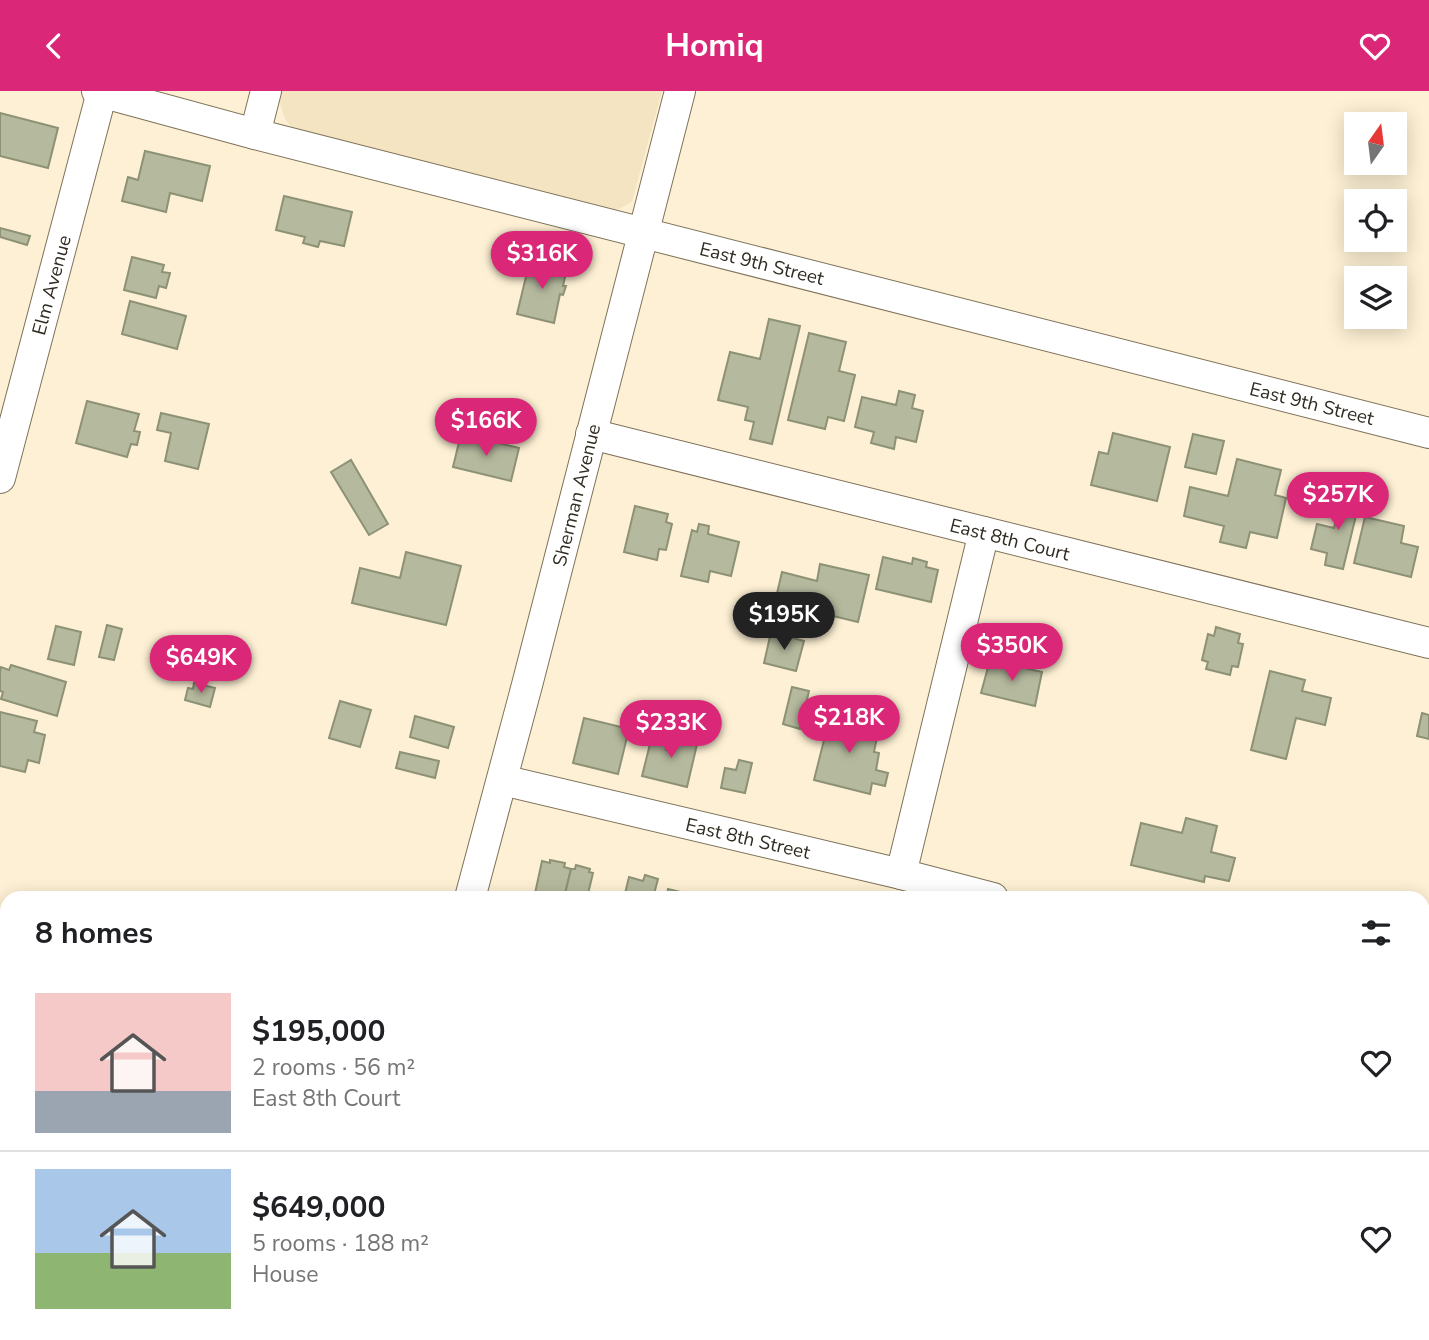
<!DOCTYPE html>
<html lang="en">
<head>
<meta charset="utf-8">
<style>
  :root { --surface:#fff; --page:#f6f6f6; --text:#202124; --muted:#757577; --line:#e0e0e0; --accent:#db2777 }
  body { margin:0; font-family:"Nunito Sans",sans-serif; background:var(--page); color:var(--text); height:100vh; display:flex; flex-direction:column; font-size:26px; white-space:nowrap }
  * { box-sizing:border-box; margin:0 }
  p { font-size:23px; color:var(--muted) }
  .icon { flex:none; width:38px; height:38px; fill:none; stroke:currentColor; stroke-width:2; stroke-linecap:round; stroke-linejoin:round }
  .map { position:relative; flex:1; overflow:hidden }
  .drawer { position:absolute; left:0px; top:800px; width:1430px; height:450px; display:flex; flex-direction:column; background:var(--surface); border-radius:21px 21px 0 0; box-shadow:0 4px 18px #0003 }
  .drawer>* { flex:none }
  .needle { width:46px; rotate:14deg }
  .tools { position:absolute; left:1344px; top:21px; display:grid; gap:14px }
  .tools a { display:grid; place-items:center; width:63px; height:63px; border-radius:0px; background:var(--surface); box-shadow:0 4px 18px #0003; font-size:35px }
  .price { position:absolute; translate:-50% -60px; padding:0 16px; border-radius:24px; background:var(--accent); color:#fff; font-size:23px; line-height:46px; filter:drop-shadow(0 2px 4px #0008) }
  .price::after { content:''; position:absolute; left:50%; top:42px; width:21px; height:16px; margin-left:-10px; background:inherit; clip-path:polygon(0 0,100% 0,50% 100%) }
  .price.current { background:#222; color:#fff }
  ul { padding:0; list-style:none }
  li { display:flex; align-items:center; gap:21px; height:175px; padding:0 35px }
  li+li { border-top:2px solid var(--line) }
  li span { display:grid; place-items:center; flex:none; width:196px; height:140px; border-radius:0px; color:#555 }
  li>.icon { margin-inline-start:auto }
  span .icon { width:84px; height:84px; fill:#fffc; stroke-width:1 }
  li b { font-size:30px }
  h2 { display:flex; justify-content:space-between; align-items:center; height:84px; padding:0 35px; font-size:30px }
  header { display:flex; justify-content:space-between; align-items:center; height:91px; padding:0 35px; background:var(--accent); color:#fff; font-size:32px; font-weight:700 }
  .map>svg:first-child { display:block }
</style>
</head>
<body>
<header><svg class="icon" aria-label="back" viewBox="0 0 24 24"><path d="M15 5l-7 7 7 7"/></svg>Homiq<svg class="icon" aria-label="heart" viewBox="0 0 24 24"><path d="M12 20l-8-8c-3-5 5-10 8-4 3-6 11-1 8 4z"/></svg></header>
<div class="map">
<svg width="1429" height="1249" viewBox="0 0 1429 1249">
  <rect width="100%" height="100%" fill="#fdf0d4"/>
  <polygon fill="#f4e4c1" points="281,0 662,0 632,111 619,118 604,120 301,40 290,35 285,28 280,12"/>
  <polygon fill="#fcc5bc" points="599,1243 599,1242 980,1243 977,1249 598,1249"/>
  <g fill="#b5b99d" stroke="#8d9176" stroke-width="2">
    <polygon points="0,22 58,37 48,77 0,65"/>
    <polygon points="145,60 210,75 202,110 170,102 166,121 122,110 128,86 138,89"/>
    <polygon points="284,105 352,121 344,155 320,150 318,156 303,152 305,146 276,139"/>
    <polygon points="0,137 30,145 27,154 0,146"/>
    <polygon points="132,166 164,174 162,181 170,182 166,197 159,195 156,207 124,199"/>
    <polygon points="530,169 567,177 563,195 566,195 563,204 560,203 554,232 517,223"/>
    <polygon points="130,210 186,225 177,258 122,243"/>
    <polygon points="769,228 800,235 772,353 750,348 754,331 745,329 748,316 718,309 730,261 760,268"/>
    <polygon points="809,242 846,251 839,280 855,284 844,330 828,326 825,338 788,329"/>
    <polygon points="899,300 915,304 912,317 923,320 916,351 896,346 894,358 871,352 874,341 855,336 862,306 896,314"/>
    <polygon points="87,310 139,323 134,340 140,341 137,354 131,353 127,366 76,352"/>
    <polygon points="161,322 209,333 198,378 165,370 171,342 157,339"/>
    <polygon points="1113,342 1170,356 1157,410 1091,394 1099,361 1108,363"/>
    <polygon points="461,343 519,357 511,390 453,376"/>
    <polygon points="1193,343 1224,350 1216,383 1185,376"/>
    <polygon points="1237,368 1281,379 1275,404 1286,407 1277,447 1250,441 1246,457 1220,451 1224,435 1184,425 1190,396 1228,405"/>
    <polygon points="351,369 388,433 369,444 331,381"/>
    <polygon points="1305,385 1325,390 1321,403 1303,399"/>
    <polygon points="1343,400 1361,404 1343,478 1325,474 1327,462 1311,458 1317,433 1334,437"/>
    <polygon points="635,415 668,423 666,431 672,433 666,459 659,458 657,469 624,461"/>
    <polygon points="1365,426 1404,435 1401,452 1418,456 1411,486 1354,472"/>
    <polygon points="699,433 709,435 708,443 739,451 731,485 710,480 708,491 681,485 692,439 697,441"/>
    <polygon points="406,461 461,475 446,534 352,512 360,477 400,487"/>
    <polygon points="883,466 912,473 913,467 927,471 926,476 938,479 931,511 876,498"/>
    <polygon points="820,473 869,484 858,531 775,511 782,481 817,490"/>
    <polygon points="107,534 122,538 114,569 99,566"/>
    <polygon points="56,535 81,541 74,574 48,568"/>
    <polygon points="1216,536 1240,543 1238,552 1243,553 1238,576 1232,575 1230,584 1206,578 1208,571 1202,569 1208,543 1214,545"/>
    <polygon points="771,541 804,550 796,580 764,572"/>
    <polygon points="990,569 1042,581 1035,615 981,602"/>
    <polygon points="11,574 66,591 57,625 1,608 3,601 0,600 0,581 1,576 9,579"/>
    <polygon points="1270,580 1305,589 1302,600 1331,607 1325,634 1296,627 1286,668 1251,659"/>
    <polygon points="194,592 215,597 210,616 185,609 188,597 193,598"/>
    <polygon points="792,596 809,600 800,638 783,633"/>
    <polygon points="340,610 371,619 360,656 329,647"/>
    <polygon points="0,621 37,630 34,641 45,644 39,672 28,669 25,681 0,675"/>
    <polygon points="1422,622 1429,624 1429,648 1417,645"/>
    <polygon points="823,623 879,636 874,661 879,662 876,679 888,682 885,695 872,692 870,703 814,689 824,649 817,647"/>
    <polygon points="415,625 454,636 448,657 410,646"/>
    <polygon points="584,627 629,638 618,683 573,672"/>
    <polygon points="675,644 698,649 687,696 642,685 652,645 668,649 666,659 671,660"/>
    <polygon points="400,661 439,670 435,687 396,677"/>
    <polygon points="739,669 752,672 745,702 721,697 725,677 736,679"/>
    <polygon points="1186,727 1217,735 1211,761 1235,767 1229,790 1205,785 1204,791 1131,774 1141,732 1182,742"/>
    <polygon points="550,769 565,772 564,776 571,778 564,807 534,807 542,770 550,772"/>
    <polygon points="576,774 590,778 589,781 593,782 587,807 564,807 571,778 575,778"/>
    <polygon points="645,784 658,788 653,807 624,807 629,786 643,790"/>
    <polygon points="668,798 693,804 692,807 666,807"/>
    <polygon points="0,913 7,915 7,950 0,948"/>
    <polygon points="1423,967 1429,969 1429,994 1423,992"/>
    <polygon points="6,1218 7,1242 24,1242 23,1248 1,1242"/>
    <polygon points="133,1242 179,1242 178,1249 132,1249"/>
    <polygon points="1039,1242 1052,1242 1079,1249 1038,1249"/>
  </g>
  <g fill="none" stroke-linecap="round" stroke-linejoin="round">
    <g stroke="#7e735a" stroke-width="32">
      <g id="minor">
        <polyline points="97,0 255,43 1429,342"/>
        <polyline points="255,43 266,0"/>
        <polyline points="591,343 1429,552"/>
        <polyline points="0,387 102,1"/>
        <polyline points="502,689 901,783 993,807"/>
        <polyline points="901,783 984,441"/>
        <polyline points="470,807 527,594 680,0"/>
        <polyline points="1423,919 1429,920"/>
        <polyline points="0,1151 7,1153"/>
        <polyline points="1423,1158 1429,1133"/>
        <polyline points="347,1242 357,1245"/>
        <polyline points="1400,1249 1401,1242"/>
      </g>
    </g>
    <use href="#minor" stroke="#fff" stroke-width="30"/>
  </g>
  <g text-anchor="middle" stroke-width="7" stroke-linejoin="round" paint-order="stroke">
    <g font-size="19" fill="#312c22" stroke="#fff">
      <text transform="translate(762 172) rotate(14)" y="7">East 9th Street</text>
      <text transform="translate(51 194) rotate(-75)" y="7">Elm Avenue</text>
      <text transform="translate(1312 312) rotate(14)" y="7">East 9th Street</text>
      <text transform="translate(576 404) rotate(-76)" y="7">Sherman Avenue</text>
      <text transform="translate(1010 448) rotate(14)" y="7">East 8th Court</text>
      <text transform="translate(748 747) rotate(13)" y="7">East 8th Street</text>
    </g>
  </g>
</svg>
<div class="tools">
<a><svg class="needle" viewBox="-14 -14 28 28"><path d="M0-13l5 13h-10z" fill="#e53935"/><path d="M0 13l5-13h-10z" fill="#757577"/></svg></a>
<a><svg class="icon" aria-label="locate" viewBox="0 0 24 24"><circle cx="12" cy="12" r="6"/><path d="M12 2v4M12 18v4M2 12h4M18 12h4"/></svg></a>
<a><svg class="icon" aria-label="layers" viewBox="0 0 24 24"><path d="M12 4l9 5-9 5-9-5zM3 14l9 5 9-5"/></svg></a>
</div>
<b class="price" style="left:542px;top:200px">$316K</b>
<b class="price" style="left:486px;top:367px">$166K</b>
<b class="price" style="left:1338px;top:441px">$257K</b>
<b class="price current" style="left:784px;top:561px">$195K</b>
<b class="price" style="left:1012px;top:592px">$350K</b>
<b class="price" style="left:201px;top:604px">$649K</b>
<b class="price" style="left:849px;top:664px">$218K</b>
<b class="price" style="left:671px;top:669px">$233K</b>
<section class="drawer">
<h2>8 homes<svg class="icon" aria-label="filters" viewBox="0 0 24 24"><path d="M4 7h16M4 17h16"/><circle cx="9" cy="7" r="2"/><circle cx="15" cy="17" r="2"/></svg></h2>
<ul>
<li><span style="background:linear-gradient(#f6c9c9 70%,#9aa5b1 0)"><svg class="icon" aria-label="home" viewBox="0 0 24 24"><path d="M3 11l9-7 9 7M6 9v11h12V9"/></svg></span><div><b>$195,000</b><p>2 rooms · 56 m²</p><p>East 8th Court</p></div><svg class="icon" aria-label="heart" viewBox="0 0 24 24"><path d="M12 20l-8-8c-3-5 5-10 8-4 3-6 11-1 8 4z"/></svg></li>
<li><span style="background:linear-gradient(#a9c7e8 60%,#8fb573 0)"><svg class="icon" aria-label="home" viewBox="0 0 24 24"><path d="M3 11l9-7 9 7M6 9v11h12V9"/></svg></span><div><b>$649,000</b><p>5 rooms · 188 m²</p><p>House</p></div><svg class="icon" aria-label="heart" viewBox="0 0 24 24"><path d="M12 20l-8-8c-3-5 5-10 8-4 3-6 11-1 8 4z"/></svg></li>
</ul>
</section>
</div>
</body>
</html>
